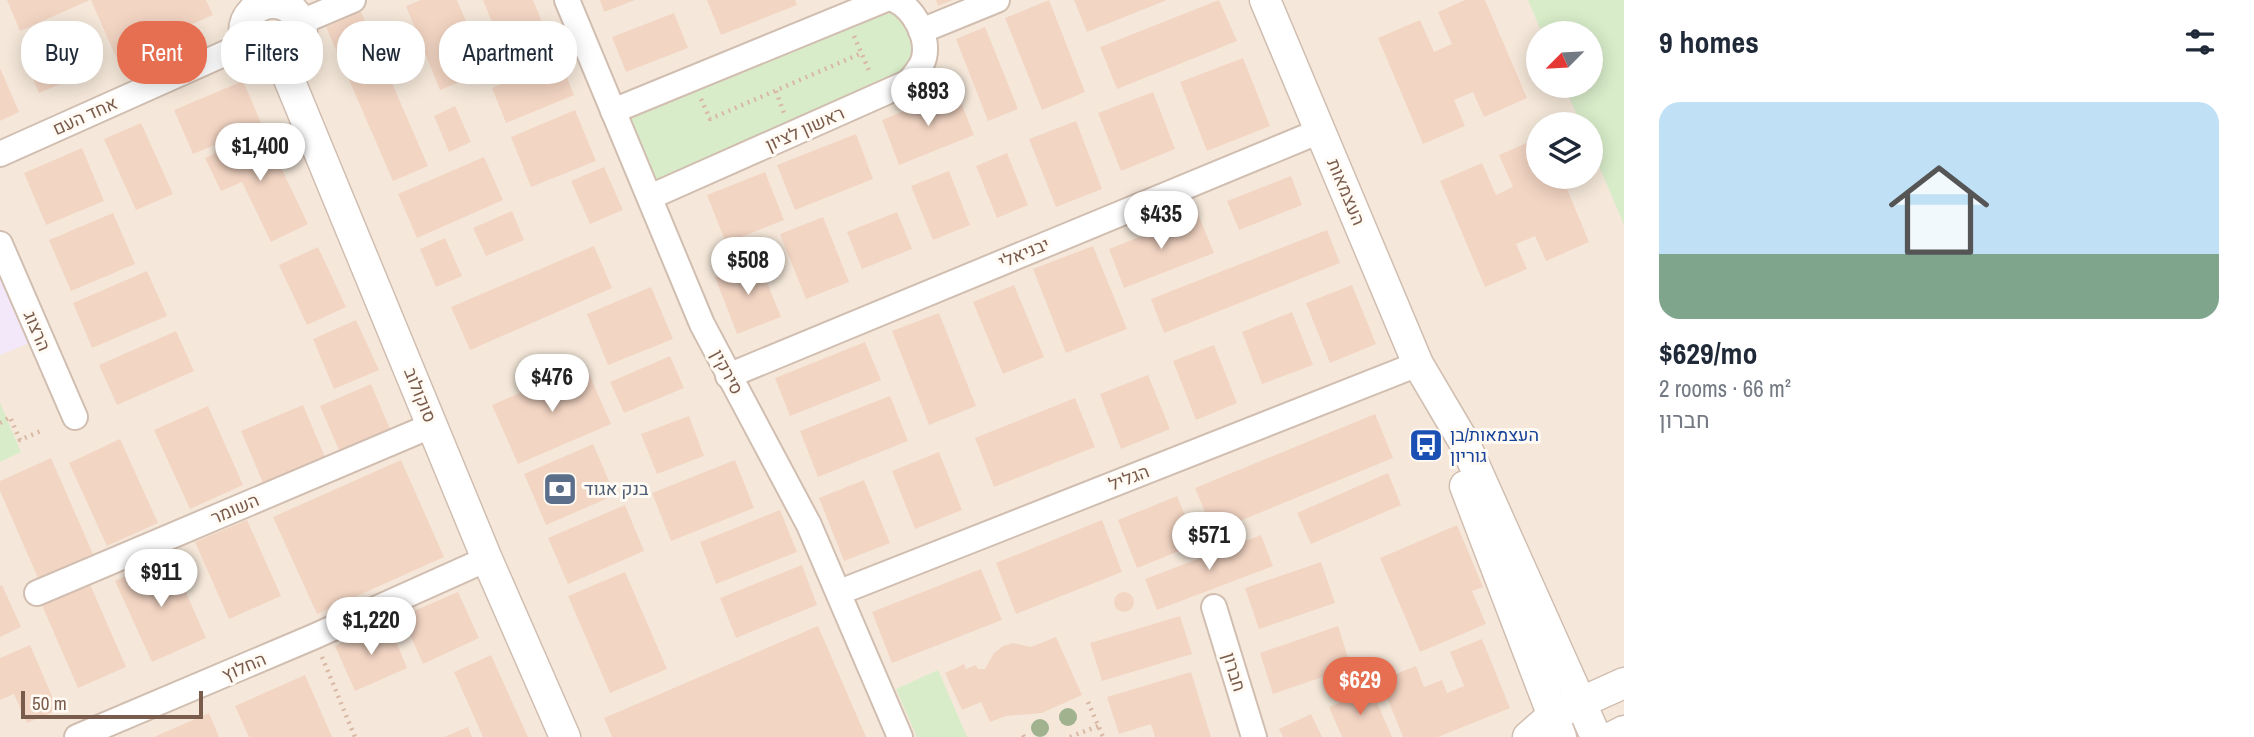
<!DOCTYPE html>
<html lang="en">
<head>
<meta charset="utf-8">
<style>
  :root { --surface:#fff; --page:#f6f6f7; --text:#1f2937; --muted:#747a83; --accent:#e76f51 }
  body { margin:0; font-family:"Archivo Narrow",Heebo,sans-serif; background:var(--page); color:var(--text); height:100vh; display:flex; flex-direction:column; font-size:26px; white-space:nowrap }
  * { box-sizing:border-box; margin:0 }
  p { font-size:23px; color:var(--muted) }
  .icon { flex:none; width:38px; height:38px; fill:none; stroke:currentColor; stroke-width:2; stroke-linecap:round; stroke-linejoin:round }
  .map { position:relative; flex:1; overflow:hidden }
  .panel { display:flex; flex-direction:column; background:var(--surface); width:630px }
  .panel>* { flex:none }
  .guide { position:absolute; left:21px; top:21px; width:665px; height:63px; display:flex; gap:14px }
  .needle { width:46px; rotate:246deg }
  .tools { position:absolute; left:1526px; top:21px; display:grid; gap:14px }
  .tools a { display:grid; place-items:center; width:77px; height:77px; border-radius:50%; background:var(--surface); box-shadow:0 4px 18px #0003; font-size:35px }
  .scale { position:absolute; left:21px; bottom:18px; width:182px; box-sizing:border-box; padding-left:7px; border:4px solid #7a5c4d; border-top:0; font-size:19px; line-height:24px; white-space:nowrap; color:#7a5c4d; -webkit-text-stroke:5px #fffaf3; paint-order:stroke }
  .price { position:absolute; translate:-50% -60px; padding:0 16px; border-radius:24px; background:#fff; color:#222; font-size:23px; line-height:46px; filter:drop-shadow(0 2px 4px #0008) }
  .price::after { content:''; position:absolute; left:50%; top:42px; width:21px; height:16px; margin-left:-10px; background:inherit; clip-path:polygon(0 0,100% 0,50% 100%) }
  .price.active { background:var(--accent); color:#fff }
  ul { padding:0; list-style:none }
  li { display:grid; align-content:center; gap:14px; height:371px; padding:0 35px }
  li span { display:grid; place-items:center; height:217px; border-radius:21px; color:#555 }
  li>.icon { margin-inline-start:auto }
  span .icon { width:126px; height:126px; fill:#fffc; stroke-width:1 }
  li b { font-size:30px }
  h2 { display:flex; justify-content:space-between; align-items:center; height:84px; padding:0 35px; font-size:30px }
  .pill { padding:0 24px; border-radius:28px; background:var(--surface); box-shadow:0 4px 18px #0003; font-size:24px; line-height:63px }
  .pill.active { background:var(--accent); color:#fff }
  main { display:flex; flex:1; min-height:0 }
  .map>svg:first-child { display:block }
</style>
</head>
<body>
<main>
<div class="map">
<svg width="1624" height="737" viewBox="0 0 1624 737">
  <rect width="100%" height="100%" fill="#fdf6ec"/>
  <path fill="#f5e8da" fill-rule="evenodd" d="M0,0H1624V737H0ZM1538,33H1591V86H1538ZM1538,124H1591V177H1538Z"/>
  <polygon fill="#f3e8fa" points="0,276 29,343 0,355"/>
  <g fill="#d8ecc9">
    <polygon points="1528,0 1624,0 1624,225 1591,147 1591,124 1581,124 1564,86 1591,86 1591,33 1542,33"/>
    <polygon points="903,3 920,68 650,197 613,111"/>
    <polygon points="0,403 21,452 0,462"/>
    <polygon points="938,670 967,737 917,737 896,689"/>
  </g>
  <g fill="#f3d5c3">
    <polygon points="7,0 90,0 20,31"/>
    <polygon points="91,0 206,0 213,15 116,57"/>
    <polygon points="421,0 457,0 487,71 440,90 406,6"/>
    <polygon points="483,0 533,0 551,44 508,62"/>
    <polygon points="600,0 635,0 604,12"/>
    <polygon points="707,0 795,0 797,5 721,35"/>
    <polygon points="936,0 953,0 938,6"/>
    <polygon points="1049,0 1085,92 1042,110 1005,18"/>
    <polygon points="1074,0 1167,0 1087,32"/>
    <polygon points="1219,0 1237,41 1117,89 1100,47"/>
    <polygon points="1465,0 1485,0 1527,98 1484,117 1473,92 1454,100 1465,126 1423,144 1378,38 1420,20 1434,52 1452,44 1438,12"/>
    <polygon points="361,12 428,166 393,181 326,27"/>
    <polygon points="674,13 688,48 626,72 612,37"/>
    <polygon points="75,27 93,70 39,93 21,50"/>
    <polygon points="985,27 1018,109 988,121 956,39"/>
    <polygon points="1243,58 1270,126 1207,151 1180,82"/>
    <polygon points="560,60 574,95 506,123 492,88"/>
    <polygon points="0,68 19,112 0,121"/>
    <polygon points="243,81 262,125 193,154 174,110"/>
    <polygon points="956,90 974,135 899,165 882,120"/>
    <polygon points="1153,92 1175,149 1121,171 1098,113"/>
    <polygon points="455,106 471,142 449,152 434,116"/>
    <polygon points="575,110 596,161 531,187 511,137"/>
    <polygon points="1076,121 1102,189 1056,207 1029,139"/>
    <polygon points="141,123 173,194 136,210 104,139"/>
    <polygon points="263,130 308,224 271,242 242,182 221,191 205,158"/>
    <polygon points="856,134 873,179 795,210 777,165"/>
    <polygon points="1538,138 1538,177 1562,177 1589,242 1546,261 1535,236 1516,244 1527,269 1485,287 1440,181 1482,163 1496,195 1513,187 1499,155"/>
    <polygon points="82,148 104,201 46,225 24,173"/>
    <polygon points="1007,153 1028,205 997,218 976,166"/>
    <polygon points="484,157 503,200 417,238 398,194"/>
    <polygon points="604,167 623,210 590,224 571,181"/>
    <polygon points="949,171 970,225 933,240 911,186"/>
    <polygon points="765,172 784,220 726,243 707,195"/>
    <polygon points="1291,176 1302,205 1239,230 1227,201"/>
    <polygon points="512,211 524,240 486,256 473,228"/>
    <polygon points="897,212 912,249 862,269 847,232"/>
    <polygon points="113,213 135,264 71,291 49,240"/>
    <polygon points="1198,214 1214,253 1124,288 1109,249"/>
    <polygon points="823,217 849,282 806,299 780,234"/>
    <polygon points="1327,230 1340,263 1164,333 1151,299"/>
    <polygon points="445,238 462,276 436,287 420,249"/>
    <polygon points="594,246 612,288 470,350 451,307"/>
    <polygon points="1093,246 1127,329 1066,353 1033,269"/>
    <polygon points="318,247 346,307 307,325 279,265"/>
    <polygon points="758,260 781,317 737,334 715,277"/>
    <polygon points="147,271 167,316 92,348 73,303"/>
    <polygon points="1014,285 1044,357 1003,374 973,302"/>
    <polygon points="1352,285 1376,344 1330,363 1306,303"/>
    <polygon points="651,287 673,339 608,365 587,314"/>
    <polygon points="1292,312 1313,365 1262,384 1242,332"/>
    <polygon points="939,313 976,406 929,425 892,331"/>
    <polygon points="356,320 379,370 334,389 313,339"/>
    <polygon points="176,331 194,371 117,405 99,365"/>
    <polygon points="865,342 881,380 790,416 775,378"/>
    <polygon points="1214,345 1237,403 1196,420 1173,361"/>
    <polygon points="670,356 684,388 624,413 610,382"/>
    <polygon points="585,365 611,424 518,464 492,405"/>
    <polygon points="1148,375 1170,429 1121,449 1100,394"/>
    <polygon points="371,384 393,436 342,457 320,406"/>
    <polygon points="890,396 908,441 818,477 800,431"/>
    <polygon points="1075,398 1095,447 994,487 975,438"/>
    <polygon points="303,405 325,457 263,483 241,431"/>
    <polygon points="208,406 243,485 190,509 154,430"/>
    <polygon points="1375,414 1393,458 1213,532 1195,488"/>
    <polygon points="689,416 704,456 657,474 641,434"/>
    <polygon points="120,439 158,523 107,546 69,463"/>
    <polygon points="593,444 615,495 546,525 524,474"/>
    <polygon points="939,452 962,510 915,529 892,471"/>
    <polygon points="51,458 93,554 38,578 0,491 0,481"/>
    <polygon points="401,460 444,557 317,614 273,517"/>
    <polygon points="735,460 754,508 671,541 652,493"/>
    <polygon points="1388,473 1401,505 1311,544 1297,513"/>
    <polygon points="864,480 890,543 844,561 819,498"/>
    <polygon points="1177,496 1197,544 1137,568 1118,520"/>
    <polygon points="625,505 644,551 568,584 548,538"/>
    <polygon points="780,510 797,552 716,584 700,542"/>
    <polygon points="247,520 281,596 229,619 195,542"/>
    <polygon points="1102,520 1122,572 1016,614 996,563"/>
    <polygon points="1457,525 1483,587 1472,591 1486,624 1420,652 1380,558"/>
    <polygon points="1261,535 1273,566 1157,610 1145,579"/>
    <polygon points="170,556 206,638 152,662 115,581"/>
    <polygon points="1321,562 1335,603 1259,629 1245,588"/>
    <polygon points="802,565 817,605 736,638 720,598"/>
    <polygon points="981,569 1002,620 892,663 872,612"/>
    <polygon points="625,572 667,669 610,693 568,596"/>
    <polygon points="89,582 126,667 78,688 41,603"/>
    <polygon points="2,585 21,627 0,637 0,586"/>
    <circle cx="1124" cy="602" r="10"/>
    <polygon points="458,592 479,638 423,664 402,616"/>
    <polygon points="1180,616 1192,654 1102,681 1090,643"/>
    <polygon points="388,622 407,668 355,691 335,646"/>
    <polygon points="818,626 866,737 612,737 604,718"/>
    <polygon points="1338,626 1351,667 1273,694 1260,653"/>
    <polygon points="1056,637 1082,695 1042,713 1006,716 990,722 981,702 962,710 945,673 964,664 966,669 976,665 978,669 985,669 994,653 1003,646 1013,643 1031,647"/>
    <polygon points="1482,639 1510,708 1438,737 1403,737 1380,680 1416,666 1424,687 1442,680 1447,693 1464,686 1450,652"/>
    <polygon points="30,645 58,710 27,723 14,694 0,700 0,658"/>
    <polygon points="491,655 528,737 483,737 454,672"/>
    <polygon points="1191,672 1211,737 1155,737 1151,724 1119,734 1107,697"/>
    <polygon points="305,675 332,737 249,737 235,706"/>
    <polygon points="1371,689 1392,737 1342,737 1329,707"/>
    <polygon points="209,713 219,737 154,737"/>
    <polygon points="1311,714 1322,737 1283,737 1279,729"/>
    <polygon points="468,727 472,737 444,737"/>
  </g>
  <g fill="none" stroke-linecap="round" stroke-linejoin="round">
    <g stroke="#d1beb0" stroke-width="28">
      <g id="minor">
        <polyline points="567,0 702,324 809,525 900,737"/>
        <polyline points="301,22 353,0"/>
        <polyline points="921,31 997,0"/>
        <polyline points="613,111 884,0"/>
        <polyline points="0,154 246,44"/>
        <path d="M650,197L909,82C914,75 922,67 924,58C929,37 914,9 895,0"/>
        <polyline points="0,244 75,417"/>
        <polyline points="728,376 1320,131"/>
        <polyline points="840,592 1418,364"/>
        <polyline points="37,593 433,425"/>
        <polyline points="1214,607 1254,737"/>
        <polyline points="77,737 313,637 487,559"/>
      </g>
    </g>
    <g stroke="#d1beb0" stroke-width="33">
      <g id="tertiary">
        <polyline points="1265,0 1418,364 1464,442 1596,737"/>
        <circle cx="273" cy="32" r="29"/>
        <polyline points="269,61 284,67 487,559 565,737"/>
        <polyline points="1465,486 1561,737"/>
        <polyline points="1528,737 1553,715 1624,683"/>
        <polyline points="1612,737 1624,731"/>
      </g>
    </g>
    <g stroke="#d9b8a5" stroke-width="4.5" stroke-dasharray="2 5" stroke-linecap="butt">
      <polyline points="854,36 870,73"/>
      <polyline points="776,91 784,113"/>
      <polyline points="701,99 710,119 862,53"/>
      <polyline points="0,423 10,417 20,440 43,430"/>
      <polyline points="322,657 355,737"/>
      <polyline points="1088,702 1103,737"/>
      <polyline points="1023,735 1024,737"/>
      <polyline points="1070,737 1098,726"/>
    </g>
    <use href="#minor" stroke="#fff" stroke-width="24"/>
    <use href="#tertiary" stroke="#fff" stroke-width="30"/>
  </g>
  <g fill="#a0b28e">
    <circle cx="1068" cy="717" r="9"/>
    <circle cx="1040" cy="728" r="9"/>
  </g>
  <defs>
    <g id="bus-square" transform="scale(1.75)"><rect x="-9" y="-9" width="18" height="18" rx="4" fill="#1a4fb4" stroke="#fffaf3"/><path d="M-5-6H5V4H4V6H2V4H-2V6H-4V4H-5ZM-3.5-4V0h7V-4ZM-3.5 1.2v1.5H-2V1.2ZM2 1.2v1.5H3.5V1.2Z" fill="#fff"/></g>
    <g id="bank-square" transform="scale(1.75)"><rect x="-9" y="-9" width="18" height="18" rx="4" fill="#5c6f8a" stroke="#fffaf3"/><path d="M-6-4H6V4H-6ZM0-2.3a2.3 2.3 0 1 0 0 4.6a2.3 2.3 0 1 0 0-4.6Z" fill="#fff"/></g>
  </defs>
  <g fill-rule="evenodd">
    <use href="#bus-square" x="1426" y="445"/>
    <use href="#bank-square" x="560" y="489"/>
  </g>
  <g text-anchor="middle" stroke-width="6" stroke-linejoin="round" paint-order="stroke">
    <g font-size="18" fill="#7a5c4d" stroke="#fffaf3">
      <text transform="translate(85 116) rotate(-24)" y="6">אחד העם</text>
      <text transform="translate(805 129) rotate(-24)" y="6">ראשון לציון</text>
      <text transform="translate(1346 192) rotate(67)" y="6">העצמאות</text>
      <text transform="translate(1024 253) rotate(-22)" y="6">יבניאלי</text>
      <text transform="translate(37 331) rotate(67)" y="6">הרצוג</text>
      <text transform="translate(727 372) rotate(62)" y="6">סירקין</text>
      <text transform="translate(420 395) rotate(68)" y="6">סוקולוב</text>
      <text transform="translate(1129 478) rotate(-21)" y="6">הגליל</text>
      <text transform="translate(235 509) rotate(-23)" y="6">השומר</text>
      <text transform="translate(244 667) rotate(-23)" y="6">החלוץ</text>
      <text transform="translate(1234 672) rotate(73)" y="6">חברון</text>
    </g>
    <g font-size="18" fill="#164399" stroke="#fffaf3" text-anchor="start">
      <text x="1450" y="441">העצמאות/בן<tspan x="1450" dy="21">גוריון</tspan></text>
    </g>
    <g font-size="18" fill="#4e5e75" stroke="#fffaf3" text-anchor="start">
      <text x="584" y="495">בנק אגוד</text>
    </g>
  </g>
</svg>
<div class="tools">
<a><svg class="needle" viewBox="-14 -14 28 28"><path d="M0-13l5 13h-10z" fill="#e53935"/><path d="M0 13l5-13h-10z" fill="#747a83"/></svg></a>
<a><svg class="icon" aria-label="layers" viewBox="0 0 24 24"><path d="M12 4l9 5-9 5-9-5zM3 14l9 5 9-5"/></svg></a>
</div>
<div class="scale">50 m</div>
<b class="price" style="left:928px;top:128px">$893</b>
<b class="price" style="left:260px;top:183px">$1,400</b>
<b class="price" style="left:1161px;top:251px">$435</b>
<b class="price" style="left:748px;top:297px">$508</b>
<b class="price" style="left:552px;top:414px">$476</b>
<b class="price" style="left:1209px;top:572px">$571</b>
<b class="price" style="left:161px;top:609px">$911</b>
<b class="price" style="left:371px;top:657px">$1,220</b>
<b class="price active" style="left:1360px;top:717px">$629</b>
<div class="guide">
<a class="pill">Buy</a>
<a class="pill active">Rent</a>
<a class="pill">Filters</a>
<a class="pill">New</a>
<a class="pill">Apartment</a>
</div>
</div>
<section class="panel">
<h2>9 homes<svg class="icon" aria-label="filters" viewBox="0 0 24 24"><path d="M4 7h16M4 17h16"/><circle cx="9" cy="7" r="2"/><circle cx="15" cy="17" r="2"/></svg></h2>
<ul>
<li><span style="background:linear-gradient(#bfe0f5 70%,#7fa58c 0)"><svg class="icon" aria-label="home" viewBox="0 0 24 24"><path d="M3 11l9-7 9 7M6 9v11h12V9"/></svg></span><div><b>$629/mo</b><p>2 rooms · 66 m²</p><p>חברון</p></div></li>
</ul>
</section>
</main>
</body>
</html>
